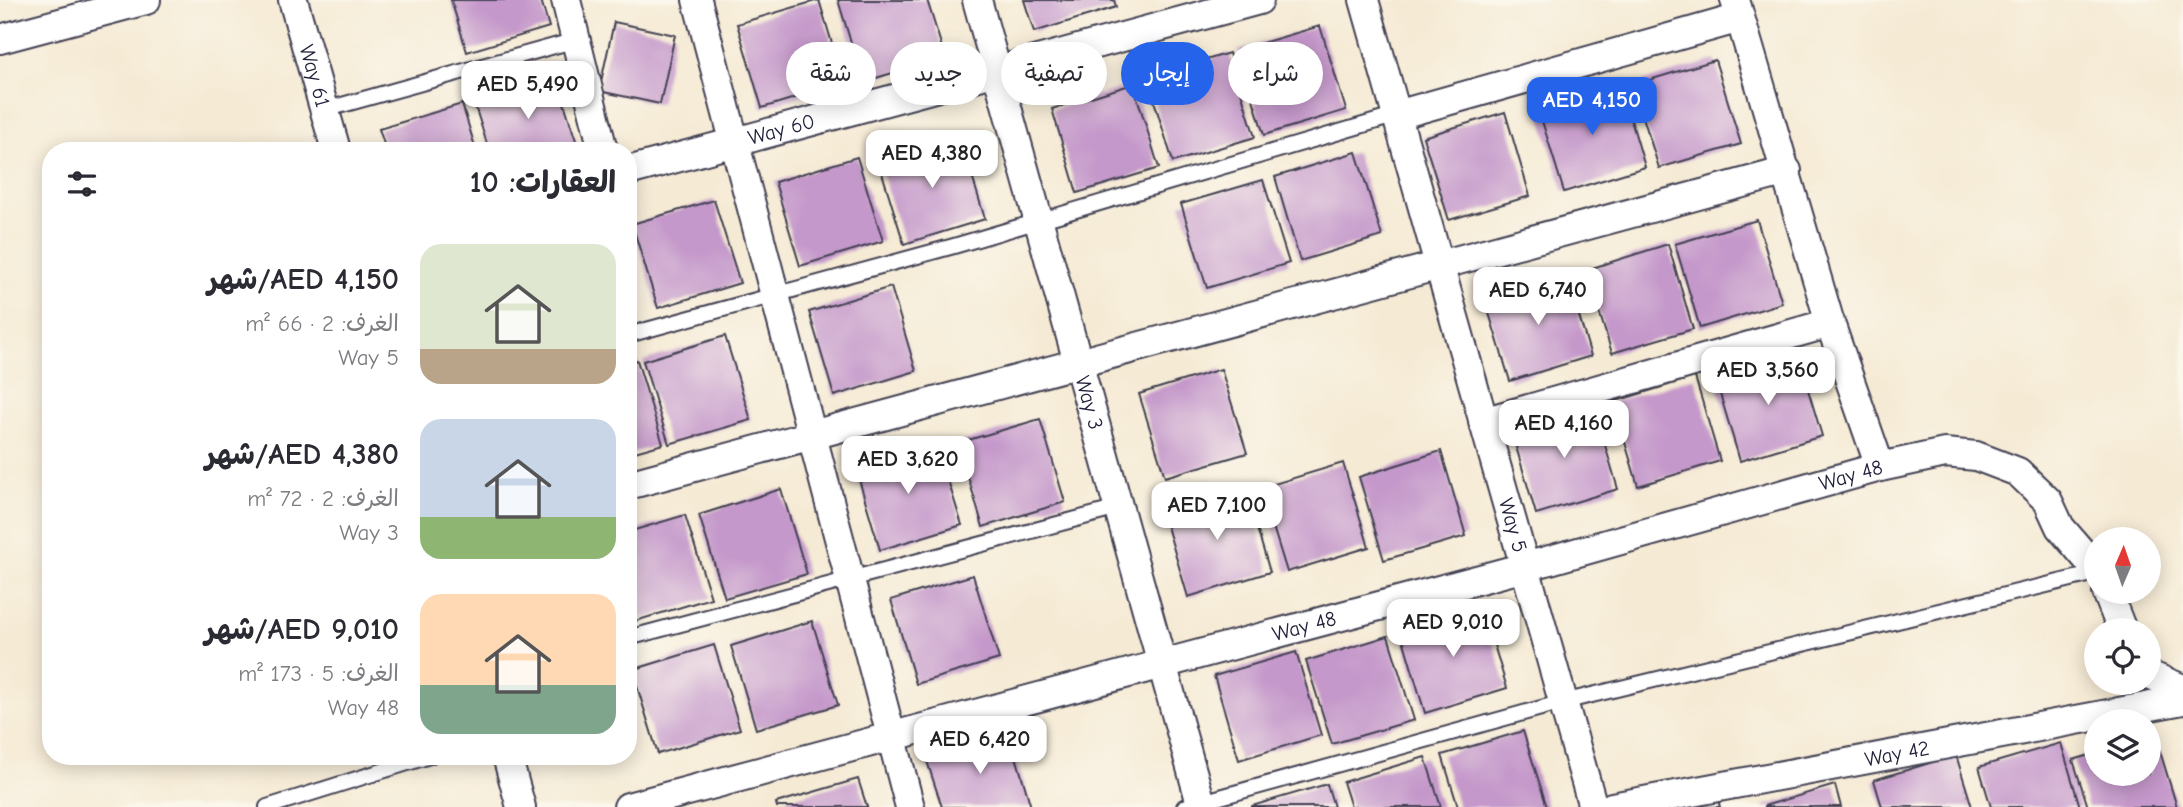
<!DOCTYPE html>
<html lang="ar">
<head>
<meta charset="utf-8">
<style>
  :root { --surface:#fff; --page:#f2f2f3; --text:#2b2b33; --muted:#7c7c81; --accent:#2563eb }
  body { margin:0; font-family:"Comic Neue","Playpen Sans Arabic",sans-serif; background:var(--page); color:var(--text); direction:rtl; height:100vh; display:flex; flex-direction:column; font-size:26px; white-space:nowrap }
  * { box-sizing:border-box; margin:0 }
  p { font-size:23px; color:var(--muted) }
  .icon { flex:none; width:38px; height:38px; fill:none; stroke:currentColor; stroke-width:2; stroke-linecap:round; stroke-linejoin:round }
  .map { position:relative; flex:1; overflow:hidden; direction:ltr }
  .drawer { position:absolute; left:42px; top:142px; width:595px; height:623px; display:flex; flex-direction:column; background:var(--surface); border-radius:28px; box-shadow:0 4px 18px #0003; direction:rtl }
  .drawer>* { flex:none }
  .top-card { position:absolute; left:658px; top:42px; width:665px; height:63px; direction:rtl; display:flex; gap:14px }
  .needle { width:46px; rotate:2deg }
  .tools { position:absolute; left:2084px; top:527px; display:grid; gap:14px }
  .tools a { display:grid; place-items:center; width:77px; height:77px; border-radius:50%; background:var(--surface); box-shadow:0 4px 18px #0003; font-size:35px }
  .price { position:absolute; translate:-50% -60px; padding:0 16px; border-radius:14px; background:#fff; color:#222; font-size:23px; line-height:46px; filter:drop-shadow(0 2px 4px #0008) }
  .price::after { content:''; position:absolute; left:50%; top:42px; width:21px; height:16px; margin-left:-10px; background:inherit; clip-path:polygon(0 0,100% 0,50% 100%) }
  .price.active { background:var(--accent); color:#fff }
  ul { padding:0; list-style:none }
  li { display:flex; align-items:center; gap:21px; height:175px; padding:0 21px }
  li span { display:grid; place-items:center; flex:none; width:196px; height:140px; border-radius:21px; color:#555 }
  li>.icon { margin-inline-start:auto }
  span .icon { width:84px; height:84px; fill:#fffc; stroke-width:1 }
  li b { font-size:30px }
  h2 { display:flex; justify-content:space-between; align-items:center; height:84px; padding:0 21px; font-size:30px }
  .pill { padding:0 24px; border-radius:32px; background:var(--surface); box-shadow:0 4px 18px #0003; font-size:24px; line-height:63px }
  .pill.active { background:var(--accent); color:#fff }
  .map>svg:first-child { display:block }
</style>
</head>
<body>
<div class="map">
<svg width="2183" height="807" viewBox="0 0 2183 807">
  <rect width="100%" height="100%" fill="#fbf7ec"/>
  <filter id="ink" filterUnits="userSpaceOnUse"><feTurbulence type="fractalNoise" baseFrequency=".0143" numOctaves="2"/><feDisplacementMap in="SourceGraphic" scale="14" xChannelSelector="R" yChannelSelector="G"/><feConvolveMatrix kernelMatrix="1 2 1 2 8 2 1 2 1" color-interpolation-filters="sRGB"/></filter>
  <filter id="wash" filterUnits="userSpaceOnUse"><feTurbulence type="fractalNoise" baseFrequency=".00686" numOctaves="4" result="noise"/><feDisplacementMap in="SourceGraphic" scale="28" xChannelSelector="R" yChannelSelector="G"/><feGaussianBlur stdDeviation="1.57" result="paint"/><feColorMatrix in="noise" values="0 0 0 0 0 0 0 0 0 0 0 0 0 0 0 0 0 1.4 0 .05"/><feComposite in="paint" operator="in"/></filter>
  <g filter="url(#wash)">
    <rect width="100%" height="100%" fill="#f5ead4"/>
    <g id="blocks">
      <g fill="#c498ca">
        <polygon points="451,0 541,0 549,27 467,52"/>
        <polygon points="819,0 844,83 762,108 737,24"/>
        <polygon points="838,0 927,0 945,57 863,82"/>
        <polygon points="1024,0 1114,0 1116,7 1034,32"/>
        <polygon points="614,22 675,35 660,104 599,91"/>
        <polygon points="1320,26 1346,110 1264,135 1238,50"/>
        <polygon points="1229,53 1255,137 1173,162 1147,78"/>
        <polygon points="1715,60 1741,144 1659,168 1633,85"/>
        <polygon points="557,81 579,150 489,150 475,106"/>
        <polygon points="1620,83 1645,167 1564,192 1538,108"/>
        <polygon points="1133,84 1159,168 1077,193 1052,109"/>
        <polygon points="462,104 476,150 386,150 379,129"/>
        <polygon points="1505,112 1530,196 1449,220 1423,137"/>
        <polygon points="960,136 985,219 904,244 878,160"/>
        <polygon points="1356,152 1382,236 1300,261 1275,177"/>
        <polygon points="857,157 883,241 800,266 775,182"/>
        <polygon points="1263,180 1289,263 1207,288 1181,204"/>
        <polygon points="714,200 740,283 658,308 632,224"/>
        <polygon points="1757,220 1782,303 1700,328 1675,244"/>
        <polygon points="1668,244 1693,329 1612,353 1586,270"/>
        <polygon points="1566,273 1591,356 1510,381 1484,297"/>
        <polygon points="891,287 916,371 834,396 809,312"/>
        <polygon points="725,336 751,420 669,444 643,361"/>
        <polygon points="1797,353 1822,436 1740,461 1715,377"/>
        <polygon points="637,360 663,444 628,454 628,363"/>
        <polygon points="1221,369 1247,453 1165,477 1139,394"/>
        <polygon points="1695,377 1720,461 1638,486 1613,402"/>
        <polygon points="1593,405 1618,489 1536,514 1511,430"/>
        <polygon points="1040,419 1065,502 983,527 958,443"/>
        <polygon points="936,442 962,525 880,550 855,466"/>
        <polygon points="1441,451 1466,536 1384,560 1359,477"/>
        <polygon points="1343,463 1369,547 1287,572 1261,488"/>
        <polygon points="1245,488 1270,572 1188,597 1163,513"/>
        <polygon points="781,489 807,574 725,598 699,515"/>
        <polygon points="685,515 711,598 629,623 628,532"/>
        <polygon points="973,575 999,659 916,684 891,600"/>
        <polygon points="1482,605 1507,688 1425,713 1400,629"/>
        <polygon points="812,621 838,705 756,729 731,646"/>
        <polygon points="1388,636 1414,720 1332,744 1306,661"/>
        <polygon points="714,645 740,729 658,754 632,670"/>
        <polygon points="1296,652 1321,735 1239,760 1214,676"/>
        <polygon points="1523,731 1547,807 1458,807 1442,755"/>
        <polygon points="1009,733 1031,807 942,807 926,758"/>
        <polygon points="2155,735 2177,807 2088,807 2073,760 2096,753 2096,774 2149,774 2149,737"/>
        <polygon points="2061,743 2080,807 1991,807 1979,767"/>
        <polygon points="1956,755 1972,807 1882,807 1874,780"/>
        <polygon points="1425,757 1441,807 1351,807 1343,782"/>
        <polygon points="858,779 867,807 777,807 776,803"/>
        <polygon points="1327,784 1334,807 1252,807 1252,806"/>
        <polygon points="1835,785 1841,807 1764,807 1764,806"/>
        <polygon points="1718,800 1720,807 1696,807 1696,806"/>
      </g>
    </g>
  </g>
  <g filter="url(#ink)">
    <use href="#blocks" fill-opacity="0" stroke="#424052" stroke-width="2"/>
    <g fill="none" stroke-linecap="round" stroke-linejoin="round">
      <g stroke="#424052" stroke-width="18">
        <g id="service">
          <polyline points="324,110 576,40"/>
          <polyline points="628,335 954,246 1397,115"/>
          <polyline points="628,638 1118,508"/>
          <polyline points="267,807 430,756"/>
          <polyline points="1184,807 1563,702 2096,573"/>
        </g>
      </g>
      <g stroke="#424052" stroke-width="32">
        <g id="minor">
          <path id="s1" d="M293,0L336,150"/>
          <polyline points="566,0 603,150"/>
          <polyline points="697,0 910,807"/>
          <path id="s2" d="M977,0L1202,807"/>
          <path id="s3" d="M1364,0L1593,807"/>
          <polyline points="1735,0 1830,323 1880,467"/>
          <polyline points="0,39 146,0"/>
          <polyline points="1397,115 1740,18"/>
          <path id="s4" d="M628,171L1259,0"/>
          <polyline points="1483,422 1830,323"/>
          <polyline points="628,485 1787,171"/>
          <polyline points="2107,592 2122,630"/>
          <polyline points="2149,675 2183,689"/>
          <polyline points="507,756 521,807"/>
          <path id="s5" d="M628,807L1525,567L1880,467L1945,453L1976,456L2018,472L2048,501L2060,527L2096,569"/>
          <path id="s6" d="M1612,807L2183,700"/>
        </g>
      </g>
      <use href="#service" stroke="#fff" stroke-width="14"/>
      <use href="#minor" stroke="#fff" stroke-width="28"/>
    </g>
  </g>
  <g text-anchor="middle" stroke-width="7" stroke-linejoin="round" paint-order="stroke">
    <g font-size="21" fill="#22223b" stroke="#fbf7ec">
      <text dy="7" stroke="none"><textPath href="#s1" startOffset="79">Way 61</textPath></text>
      <text dy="7" stroke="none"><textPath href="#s4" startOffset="159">Way 60</textPath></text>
      <text dy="7" stroke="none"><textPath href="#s2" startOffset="418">Way 3</textPath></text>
      <text dy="7" stroke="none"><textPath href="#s5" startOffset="1267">Way 48</textPath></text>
      <text dy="7" stroke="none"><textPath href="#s3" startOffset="546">Way 5</textPath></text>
      <text dy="7" stroke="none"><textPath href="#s5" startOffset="700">Way 48</textPath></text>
      <text dy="7" stroke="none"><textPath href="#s6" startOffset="290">Way 42</textPath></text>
    </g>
  </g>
</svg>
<div class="tools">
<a><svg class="needle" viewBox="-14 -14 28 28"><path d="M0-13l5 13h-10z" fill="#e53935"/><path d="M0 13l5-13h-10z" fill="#7c7c81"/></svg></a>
<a><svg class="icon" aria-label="locate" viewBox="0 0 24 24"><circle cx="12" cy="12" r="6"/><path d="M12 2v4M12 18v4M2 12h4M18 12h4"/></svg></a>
<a><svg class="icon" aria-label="layers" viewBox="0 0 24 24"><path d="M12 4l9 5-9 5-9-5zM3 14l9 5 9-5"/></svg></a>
</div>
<b class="price" style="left:528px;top:121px">AED 5,490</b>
<b class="price active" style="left:1592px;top:137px">AED 4,150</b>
<b class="price" style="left:932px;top:190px">AED 4,380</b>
<b class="price" style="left:1538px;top:327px">AED 6,740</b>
<b class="price" style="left:1768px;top:407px">AED 3,560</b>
<b class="price" style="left:1564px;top:460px">AED 4,160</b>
<b class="price" style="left:908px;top:496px">AED 3,620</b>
<b class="price" style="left:1217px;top:542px">AED 7,100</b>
<b class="price" style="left:1453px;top:659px">AED 9,010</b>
<b class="price" style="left:980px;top:776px">AED 6,420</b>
<div class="top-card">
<a class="pill">شراء</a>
<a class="pill active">إيجار</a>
<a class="pill">تصفية</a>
<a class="pill">جديد</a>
<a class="pill">شقة</a>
</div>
<section class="drawer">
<h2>العقارات: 10<svg class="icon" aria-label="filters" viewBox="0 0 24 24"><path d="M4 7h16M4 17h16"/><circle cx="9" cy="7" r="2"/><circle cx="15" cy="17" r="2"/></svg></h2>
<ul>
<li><span style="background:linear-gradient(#dfe7d0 75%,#b9a48a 0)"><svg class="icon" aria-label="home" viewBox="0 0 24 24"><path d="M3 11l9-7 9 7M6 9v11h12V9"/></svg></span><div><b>AED 4,150/شهر</b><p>الغرف: 2 · 66 m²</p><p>Way 5</p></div></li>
<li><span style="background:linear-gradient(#c9d6e8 70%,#8fb573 0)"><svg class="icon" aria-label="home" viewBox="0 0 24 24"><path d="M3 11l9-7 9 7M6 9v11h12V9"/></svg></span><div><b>AED 4,380/شهر</b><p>الغرف: 2 · 72 m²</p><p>Way 3</p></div></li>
<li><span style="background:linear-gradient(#ffd9b3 65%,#7fa58c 0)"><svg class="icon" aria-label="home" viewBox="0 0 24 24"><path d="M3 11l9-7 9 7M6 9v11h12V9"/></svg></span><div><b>AED 9,010/شهر</b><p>الغرف: 5 · 173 m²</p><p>Way 48</p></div></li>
</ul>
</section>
</div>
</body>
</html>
